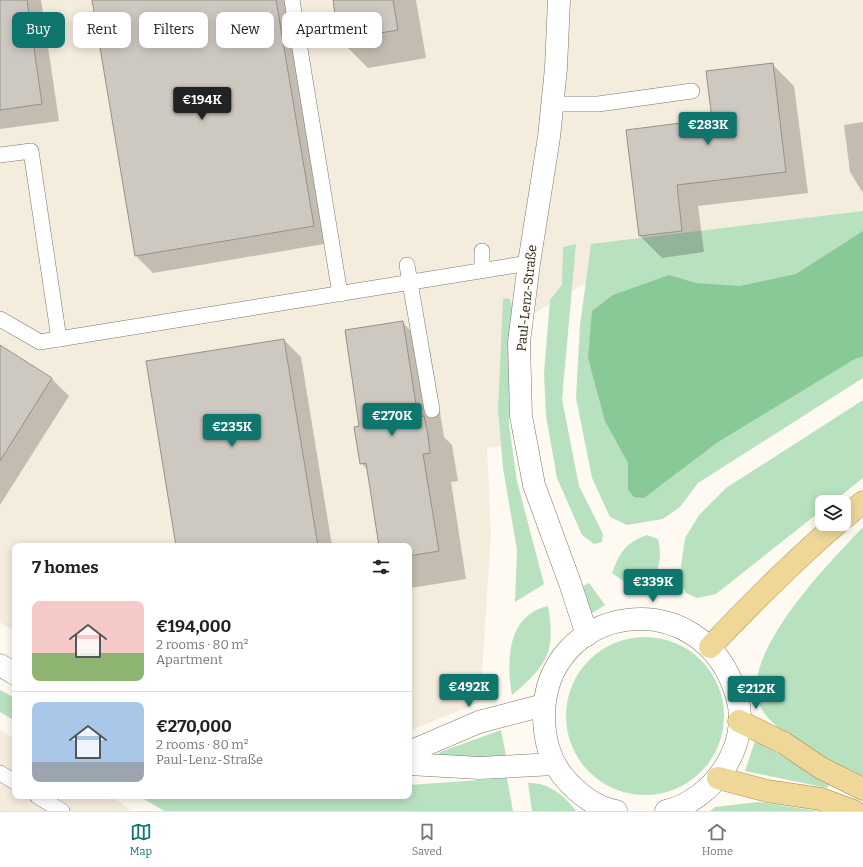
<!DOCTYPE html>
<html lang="en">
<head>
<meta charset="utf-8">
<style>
  :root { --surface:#fff; --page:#f2f2f2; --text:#222; --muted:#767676; --line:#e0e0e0; --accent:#0f766e }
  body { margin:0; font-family:Bitter,serif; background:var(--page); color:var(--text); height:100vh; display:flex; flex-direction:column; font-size:15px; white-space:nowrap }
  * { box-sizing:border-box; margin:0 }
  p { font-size:13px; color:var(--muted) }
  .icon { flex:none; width:22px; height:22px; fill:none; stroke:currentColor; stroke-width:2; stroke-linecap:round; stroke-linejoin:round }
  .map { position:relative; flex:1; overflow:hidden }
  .details { position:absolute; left:12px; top:543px; width:400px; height:256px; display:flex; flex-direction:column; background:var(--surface); border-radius:8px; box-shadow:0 2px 10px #0003 }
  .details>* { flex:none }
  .guide { position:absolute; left:12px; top:12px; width:400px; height:36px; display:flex; gap:8px }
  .tools { position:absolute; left:815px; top:495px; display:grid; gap:8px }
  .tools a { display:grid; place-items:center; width:36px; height:36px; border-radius:8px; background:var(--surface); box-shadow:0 2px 10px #0003; font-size:20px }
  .price { position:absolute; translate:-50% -34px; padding:0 9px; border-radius:4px; background:var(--accent); color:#fff; font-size:13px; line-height:26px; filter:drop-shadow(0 1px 2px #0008) }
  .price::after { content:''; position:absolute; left:50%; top:24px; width:12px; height:9px; margin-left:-6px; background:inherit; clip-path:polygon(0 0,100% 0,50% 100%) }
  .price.on { background:#222; color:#fff }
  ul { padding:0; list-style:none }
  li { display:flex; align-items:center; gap:12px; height:100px; padding:0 20px }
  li+li { border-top:1px solid var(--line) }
  li span { display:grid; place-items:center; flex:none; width:112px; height:80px; border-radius:8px; color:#555 }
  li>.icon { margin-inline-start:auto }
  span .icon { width:48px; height:48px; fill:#fffc; stroke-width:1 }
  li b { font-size:17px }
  h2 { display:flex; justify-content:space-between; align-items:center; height:48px; padding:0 20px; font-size:17px }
  .tag { padding:0 14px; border-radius:8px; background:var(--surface); box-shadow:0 2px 10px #0003; font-size:14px; line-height:36px }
  .tag.on { background:var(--accent); color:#fff }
  .dock { display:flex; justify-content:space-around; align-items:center; height:56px; border-top:1px solid var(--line); background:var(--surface); font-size:11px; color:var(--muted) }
  .dock a { display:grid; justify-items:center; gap:2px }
  .dock .on { color:var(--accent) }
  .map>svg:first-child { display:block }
</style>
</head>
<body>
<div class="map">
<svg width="863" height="811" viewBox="0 0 863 811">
  <rect width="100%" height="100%" fill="#fefaf1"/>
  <g fill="#f4ecdd">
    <polygon points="0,0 863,0 863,228 584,284 506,330 507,445 487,448 491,535 480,702 409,731 409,546 15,546 15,632 0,622"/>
    <polygon points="0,730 15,739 15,796 109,796 133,811 0,811"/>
  </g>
  <g fill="#b8e2bf">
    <polygon points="863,211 863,378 698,483 680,507 663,519 627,525 610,517 592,478 576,398 580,325 591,244"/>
    <polygon points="576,244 562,399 579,486 603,534 602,542 594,544 582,535 557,478 546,416 544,373 550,300 562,285 563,247"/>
    <polygon points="509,298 512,306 509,425 517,481 544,584 515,602 517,550 503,468 498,409 503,299"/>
    <polygon points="863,400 863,478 833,502 822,502 822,510 716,594 697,598 686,593 679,580 685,538 699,515 726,488"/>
    <path d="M863,527V776C836,764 774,734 761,708C734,658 831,561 863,527Z"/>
    <path d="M647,535L658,539C664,562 656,576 643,595L612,573C620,552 625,543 647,535Z"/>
    <polygon points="589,583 605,605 578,622 568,594"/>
    <path d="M548,606C556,653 547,665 512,695C506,661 507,615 548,606Z"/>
    <circle cx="645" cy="716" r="79"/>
    <polygon points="0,690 15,698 15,721 0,712"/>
    <polygon points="501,730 506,756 441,760 437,756 440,752"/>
    <polygon points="755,741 829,781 829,785 827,788 745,771"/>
    <polygon points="507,778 513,811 164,811 139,796 409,796 409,785"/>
    <path d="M528,783C548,782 565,796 576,811H532Z"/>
    <polygon points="758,802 818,811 710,811 715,807"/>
  </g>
  <polygon fill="#89c997" points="863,231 863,356 853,360 718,442 644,498 634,497 628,490 628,463 605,421 588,358 592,311 613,295 669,275 696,283 740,286 796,274"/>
  <g fill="#0003">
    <polygon points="0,0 41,0 59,121 0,129"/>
    <polygon points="93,0 290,0 330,243 153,273 135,255"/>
    <polygon points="334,0 416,0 426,58 368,68 340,40"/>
    <polygon points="772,64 794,86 808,193 698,206 704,252 662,258 640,236 627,131 713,120"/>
    <polygon points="863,122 863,193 850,172 844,125"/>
    <polygon points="402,322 430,350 444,437 452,445 458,481 451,482 466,579 411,588 409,586 409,546 380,546 369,471 361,463 361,427"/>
    <polygon points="284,340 301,357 332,546 177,546"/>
    <polygon points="0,346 52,379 69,396 0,505"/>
  </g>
  <g fill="#cdc9c1" stroke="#95918a">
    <polygon points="0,0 27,0 42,104 0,110"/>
    <polygon points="92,0 276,0 314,226 135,256"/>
    <polygon points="333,0 393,0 398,30 339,40"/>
    <polygon points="773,63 786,172 677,185 682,231 639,236 626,130 712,119 706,71"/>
    <polygon points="403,321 418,417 424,416 428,435 430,453 423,454 439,551 409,556 409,546 379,546 366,463 360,464 354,427 359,426 345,330"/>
    <polygon points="284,339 318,546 176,546 146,361"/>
    <polygon points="0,345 52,378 0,461"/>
  </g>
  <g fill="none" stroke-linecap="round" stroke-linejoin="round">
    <g stroke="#7b776f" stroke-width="16">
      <g id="lane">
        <polyline points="292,0 340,294"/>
        <polyline points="552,104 598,104 692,91"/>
        <polyline points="0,155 31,151 59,339"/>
        <polyline points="482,251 482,270"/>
        <polyline points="407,265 432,410"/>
        <polyline points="0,319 40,342 529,263"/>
        <polyline points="0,773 15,782"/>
        <polyline points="37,796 62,811"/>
      </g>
    </g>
    <g stroke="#7b776f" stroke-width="23">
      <polyline id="street" points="559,0 556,68 549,137 529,263 519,342 521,416 534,485 570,583 587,635"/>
    </g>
    <g stroke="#7b776f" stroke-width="23">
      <g id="secondary">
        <polyline points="0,665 15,674"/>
        <polyline points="409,752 479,722 544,705"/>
        <polyline points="409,764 480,768 554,764"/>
        <path d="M616,811C593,807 576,792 562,775C549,758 545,740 544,719C542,602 704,579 737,697C751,746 713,800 666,811"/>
      </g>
    </g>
    <g stroke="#a28842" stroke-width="23">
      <g id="primary">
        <polyline points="844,518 863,502"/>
        <path d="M710,647C751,604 792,562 837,524"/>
        <polyline points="739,721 784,743 821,768 863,789"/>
        <polyline points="718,778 767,791 821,799 854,811"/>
      </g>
    </g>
    <use href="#lane" stroke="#fff" stroke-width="15"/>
    <use href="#street" stroke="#fff" stroke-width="22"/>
    <use href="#secondary" stroke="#fff" stroke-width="22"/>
    <use href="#primary" stroke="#eed797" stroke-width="22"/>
  </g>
  <g text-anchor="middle" stroke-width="3" stroke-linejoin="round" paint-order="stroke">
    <g font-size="13" fill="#282623" stroke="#fefaf1">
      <text transform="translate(526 298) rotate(-84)" y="5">Paul-Lenz-Straße</text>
    </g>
  </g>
</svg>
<div class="tools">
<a><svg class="icon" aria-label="layers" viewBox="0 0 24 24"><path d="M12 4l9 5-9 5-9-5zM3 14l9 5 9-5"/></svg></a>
</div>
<b class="price on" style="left:202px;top:121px">€194K</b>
<b class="price" style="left:708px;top:146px">€283K</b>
<b class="price" style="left:392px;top:437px">€270K</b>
<b class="price" style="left:232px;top:448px">€235K</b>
<b class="price" style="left:653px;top:603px">€339K</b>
<b class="price" style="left:469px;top:708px">€492K</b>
<b class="price" style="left:756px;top:710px">€212K</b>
<div class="guide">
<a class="tag on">Buy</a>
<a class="tag">Rent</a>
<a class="tag">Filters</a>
<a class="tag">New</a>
<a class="tag">Apartment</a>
</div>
<section class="details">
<h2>7 homes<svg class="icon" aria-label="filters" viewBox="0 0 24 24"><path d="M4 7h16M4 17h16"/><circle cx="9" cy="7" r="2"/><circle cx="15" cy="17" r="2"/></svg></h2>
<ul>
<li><span style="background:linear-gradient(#f6c9c9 65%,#8fb573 0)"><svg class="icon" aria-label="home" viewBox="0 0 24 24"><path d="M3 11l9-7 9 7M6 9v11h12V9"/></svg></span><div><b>€194,000</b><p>2 rooms · 80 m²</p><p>Apartment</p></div></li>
<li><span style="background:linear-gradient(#a9c7e8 75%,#9aa5b1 0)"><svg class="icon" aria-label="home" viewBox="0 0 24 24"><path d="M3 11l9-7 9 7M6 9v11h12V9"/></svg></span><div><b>€270,000</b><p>2 rooms · 80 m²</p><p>Paul-Lenz-Straße</p></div></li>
</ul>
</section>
</div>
<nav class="dock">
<a class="on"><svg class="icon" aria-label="map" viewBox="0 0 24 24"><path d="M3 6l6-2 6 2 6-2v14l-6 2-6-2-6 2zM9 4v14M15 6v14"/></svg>Map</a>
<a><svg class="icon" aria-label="saved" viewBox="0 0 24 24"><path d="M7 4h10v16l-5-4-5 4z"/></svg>Saved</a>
<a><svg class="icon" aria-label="home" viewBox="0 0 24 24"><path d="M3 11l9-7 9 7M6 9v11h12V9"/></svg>Home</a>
</nav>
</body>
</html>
